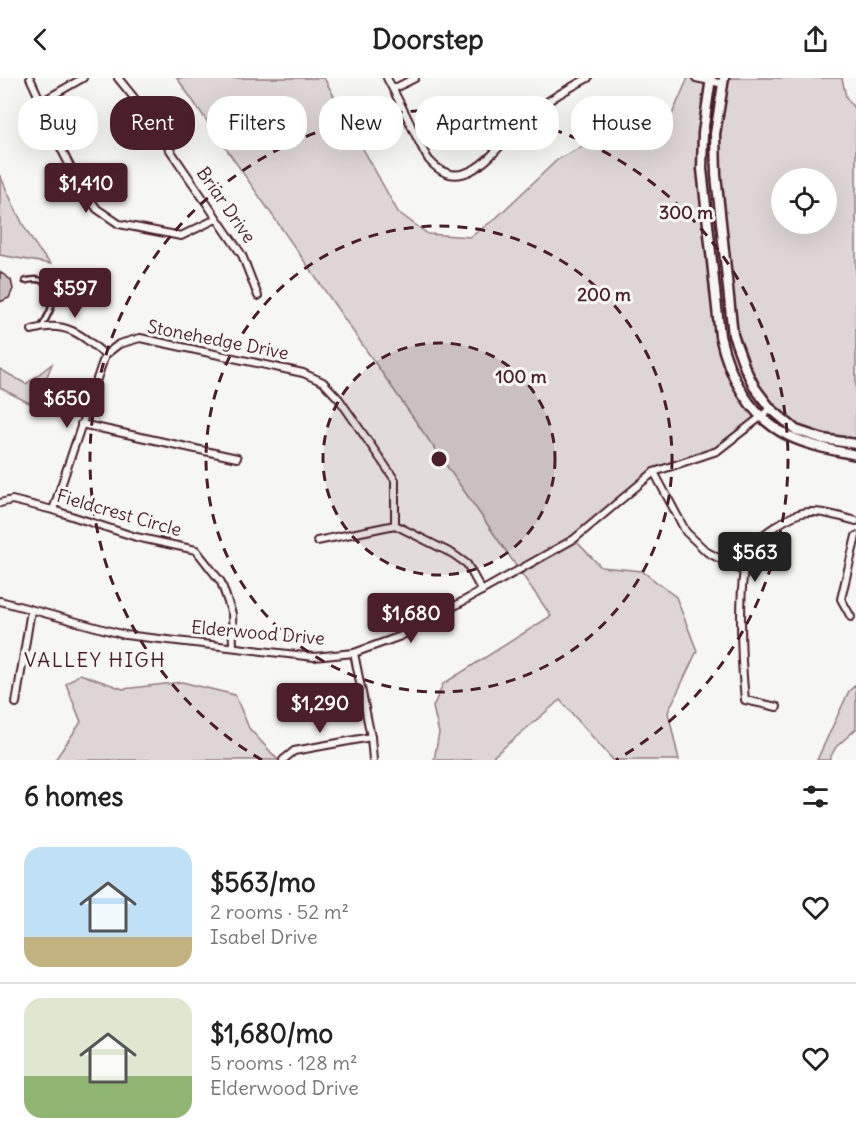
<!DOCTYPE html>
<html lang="en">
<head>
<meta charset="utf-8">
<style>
  :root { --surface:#fff; --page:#f2f2f2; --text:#222; --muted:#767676; --line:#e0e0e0; --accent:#4a1f2b }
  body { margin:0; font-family:Delius,sans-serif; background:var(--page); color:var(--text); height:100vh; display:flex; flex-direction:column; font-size:22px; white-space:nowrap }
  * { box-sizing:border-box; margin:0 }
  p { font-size:20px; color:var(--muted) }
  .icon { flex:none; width:33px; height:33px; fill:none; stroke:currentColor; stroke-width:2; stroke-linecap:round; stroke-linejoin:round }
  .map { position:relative; height:682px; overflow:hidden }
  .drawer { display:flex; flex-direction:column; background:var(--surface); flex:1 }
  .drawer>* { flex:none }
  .top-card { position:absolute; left:18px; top:18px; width:820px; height:54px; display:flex; gap:12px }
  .fabs { position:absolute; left:771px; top:90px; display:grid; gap:12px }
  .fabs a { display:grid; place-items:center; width:66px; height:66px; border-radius:50%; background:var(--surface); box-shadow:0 6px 24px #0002; font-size:30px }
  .price { position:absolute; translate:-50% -51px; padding:0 14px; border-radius:6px; background:var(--accent); color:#fff; font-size:20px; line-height:39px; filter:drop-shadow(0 2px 3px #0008) }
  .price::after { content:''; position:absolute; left:50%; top:36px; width:18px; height:14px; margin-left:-9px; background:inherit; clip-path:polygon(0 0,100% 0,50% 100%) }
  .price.selected { background:#222; color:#fff }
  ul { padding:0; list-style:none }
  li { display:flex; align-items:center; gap:18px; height:150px; padding:0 24px }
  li+li { border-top:2px solid var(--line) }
  li span { display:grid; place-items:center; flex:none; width:168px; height:120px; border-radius:18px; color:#555 }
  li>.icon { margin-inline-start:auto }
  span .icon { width:72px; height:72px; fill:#fffc; stroke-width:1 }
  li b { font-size:26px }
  h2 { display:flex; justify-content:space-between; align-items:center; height:72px; padding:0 24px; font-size:26px }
  .tag { padding:0 21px; border-radius:24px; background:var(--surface); box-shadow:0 6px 24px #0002; font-size:21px; line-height:54px }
  .tag.selected { background:var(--accent); color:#fff }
  header { display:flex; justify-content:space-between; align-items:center; height:78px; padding:0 24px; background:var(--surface); font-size:27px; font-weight:700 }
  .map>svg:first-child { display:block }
</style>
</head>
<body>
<header><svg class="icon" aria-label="back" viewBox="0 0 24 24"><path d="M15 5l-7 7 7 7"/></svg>Doorstep<svg class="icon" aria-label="share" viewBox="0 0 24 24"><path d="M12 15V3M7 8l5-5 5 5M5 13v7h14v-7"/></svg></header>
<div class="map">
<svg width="856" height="682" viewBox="0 0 856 682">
  <rect width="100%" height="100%" fill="#f6f6f2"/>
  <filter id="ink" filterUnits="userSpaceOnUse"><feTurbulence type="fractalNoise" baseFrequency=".0167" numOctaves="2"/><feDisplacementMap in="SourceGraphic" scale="12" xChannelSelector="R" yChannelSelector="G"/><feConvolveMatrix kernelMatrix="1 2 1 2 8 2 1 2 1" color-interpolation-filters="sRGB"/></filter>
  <g filter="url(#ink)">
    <g fill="#ddd6d5" stroke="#947a80" stroke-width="1.5" fill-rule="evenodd">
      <polygon points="177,0 324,0 398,134 428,156 470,159 495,141 557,82 633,41 666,50 688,0 696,0 711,5 702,91 725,282 762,338 717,373 654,394 574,461 601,489 642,493 676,519 697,573 668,634 679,682 613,682 560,622 489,682 434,682 439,655 433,629 443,606 551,538"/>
      <path d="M724,0H842L846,19L856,33V366L796,352L755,310L733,257L715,56ZM782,100H826V146H782Z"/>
      <path d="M0,97C14,128 27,162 51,186L0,177Z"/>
      <polygon points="52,286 35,328 0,310 0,291 26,306"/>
      <polygon points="80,596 123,611 182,604 235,617 249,650 278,682 55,682 81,644 66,606"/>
      <polygon points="856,607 856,651 836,669 829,682 817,682 849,613"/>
    </g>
    <polygon fill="#ccc1c0" stroke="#4a1f2b" stroke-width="1.5" points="0,194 11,202 13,211 9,220 0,224"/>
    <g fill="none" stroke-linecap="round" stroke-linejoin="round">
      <g stroke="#4a1f2b" stroke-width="8">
        <path id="lane" d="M25,203C45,197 58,210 51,230C49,236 45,243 42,248"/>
      </g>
      <g stroke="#4a1f2b" stroke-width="10">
        <g id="street">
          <polyline points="30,0 41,24 48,45 79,106 97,131 119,146 181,158 216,141"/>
          <polyline points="118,0 135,21 242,177 258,218"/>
          <path d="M387,0C397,19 407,38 416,58C420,65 424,75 429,82C467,126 503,59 530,37C547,22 568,11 588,0"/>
          <polyline points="696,0 724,6"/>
          <polyline points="393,11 415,0"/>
          <polyline points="41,24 83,0"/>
          <path d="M32,252C65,242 81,256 105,277"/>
          <polyline points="81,346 237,380"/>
          <polyline points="654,394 686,454 707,474 743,493"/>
          <polyline points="0,425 12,422 53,432 136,459 196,472 221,504 232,536 233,568"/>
          <polyline points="53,432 105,277 119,266 140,260 303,295 323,304 339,321 395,402 395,447"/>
          <polyline points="317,463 395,447 453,476 467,486 482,513"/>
          <polyline points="0,523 125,557 314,579 354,575 401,558 574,461 654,394 717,373 762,338 770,330"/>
          <polyline points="851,539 841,521 856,458"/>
          <polyline points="354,575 371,659 373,682"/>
          <polyline points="16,625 31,532"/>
          <path d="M777,629L745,622C742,593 735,490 752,468C760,457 789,438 802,435C817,431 841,439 856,443"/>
          <polyline points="283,682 294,673 371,659"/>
        </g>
      </g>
      <g stroke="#4a1f2b" stroke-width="13">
        <g id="secondary">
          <path d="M711,0L703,55L702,91L720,258C729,298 750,340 789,358C810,368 834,372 856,377"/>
          <polyline points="724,0 715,56 716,97 733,257 745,290 755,310 770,330 796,352 823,361 856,366"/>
        </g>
      </g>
      <use href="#lane" stroke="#f6f6f2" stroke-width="3"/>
      <use href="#street" stroke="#f6f6f2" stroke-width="6"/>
      <use href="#secondary" stroke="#f6f6f2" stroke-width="8"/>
    </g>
  </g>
  <circle cx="439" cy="381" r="116" fill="#4a1f2b" fill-opacity=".12"/>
  <g fill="none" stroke="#4a1f2b" stroke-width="3" stroke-dasharray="10 8">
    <circle cx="439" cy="381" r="116"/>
    <circle cx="439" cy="381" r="233"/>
    <path d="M262 682A349 349 0 1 1 616 682"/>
  </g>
  <g text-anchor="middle" stroke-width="6" stroke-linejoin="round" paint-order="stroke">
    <g font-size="18" fill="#4a1f2b" stroke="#f6f6f2">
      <text transform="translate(226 127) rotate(55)" y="6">Briar Drive</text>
      <text transform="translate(218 262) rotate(11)" y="6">Stonehedge Drive</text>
      <text transform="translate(119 435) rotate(16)" y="6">Fieldcrest Circle</text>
      <text transform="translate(258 555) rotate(5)" y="6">Elderwood Drive</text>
    </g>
    <g font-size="20" letter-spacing="1.5" fill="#4a1f2b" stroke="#f6f6f2">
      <text x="95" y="589">VALLEY HIGH</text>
    </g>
  </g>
  <circle cx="439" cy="381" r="9" fill="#4a1f2b" stroke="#f6f6f2" stroke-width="3"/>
  <g font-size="18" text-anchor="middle" font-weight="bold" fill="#4a1f2b" stroke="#f6f6f2" stroke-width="6" stroke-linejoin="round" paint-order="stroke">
    <text x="686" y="141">300 m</text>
    <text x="604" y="223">200 m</text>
    <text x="521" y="305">100 m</text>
  </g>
</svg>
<div class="fabs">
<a><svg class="icon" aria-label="locate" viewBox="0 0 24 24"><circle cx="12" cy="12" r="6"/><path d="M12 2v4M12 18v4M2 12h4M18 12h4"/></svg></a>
</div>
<b class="price" style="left:86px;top:136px">$1,410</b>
<b class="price" style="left:75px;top:241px">$597</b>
<b class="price" style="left:67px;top:351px">$650</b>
<b class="price selected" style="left:755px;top:505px">$563</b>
<b class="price" style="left:411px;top:566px">$1,680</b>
<b class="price" style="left:320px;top:656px">$1,290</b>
<div class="top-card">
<a class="tag">Buy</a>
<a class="tag selected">Rent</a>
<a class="tag">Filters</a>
<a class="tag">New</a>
<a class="tag">Apartment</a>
<a class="tag">House</a>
</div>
</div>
<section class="drawer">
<h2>6 homes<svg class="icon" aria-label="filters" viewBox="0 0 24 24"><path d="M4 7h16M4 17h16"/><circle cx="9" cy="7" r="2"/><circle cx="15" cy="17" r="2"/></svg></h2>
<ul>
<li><span style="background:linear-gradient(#bfe0f5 75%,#c2b280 0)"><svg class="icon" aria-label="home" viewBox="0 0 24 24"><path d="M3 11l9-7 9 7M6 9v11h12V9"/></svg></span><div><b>$563/mo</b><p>2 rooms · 52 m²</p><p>Isabel Drive</p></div><svg class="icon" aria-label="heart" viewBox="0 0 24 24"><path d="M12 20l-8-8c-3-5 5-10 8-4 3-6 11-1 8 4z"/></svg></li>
<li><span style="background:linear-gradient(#dfe7d0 65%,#8fb573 0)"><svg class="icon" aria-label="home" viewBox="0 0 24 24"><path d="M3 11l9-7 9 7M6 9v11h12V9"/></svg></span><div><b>$1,680/mo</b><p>5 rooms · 128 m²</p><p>Elderwood Drive</p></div><svg class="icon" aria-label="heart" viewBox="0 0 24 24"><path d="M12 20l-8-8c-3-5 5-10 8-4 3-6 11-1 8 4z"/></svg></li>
</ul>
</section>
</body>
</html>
